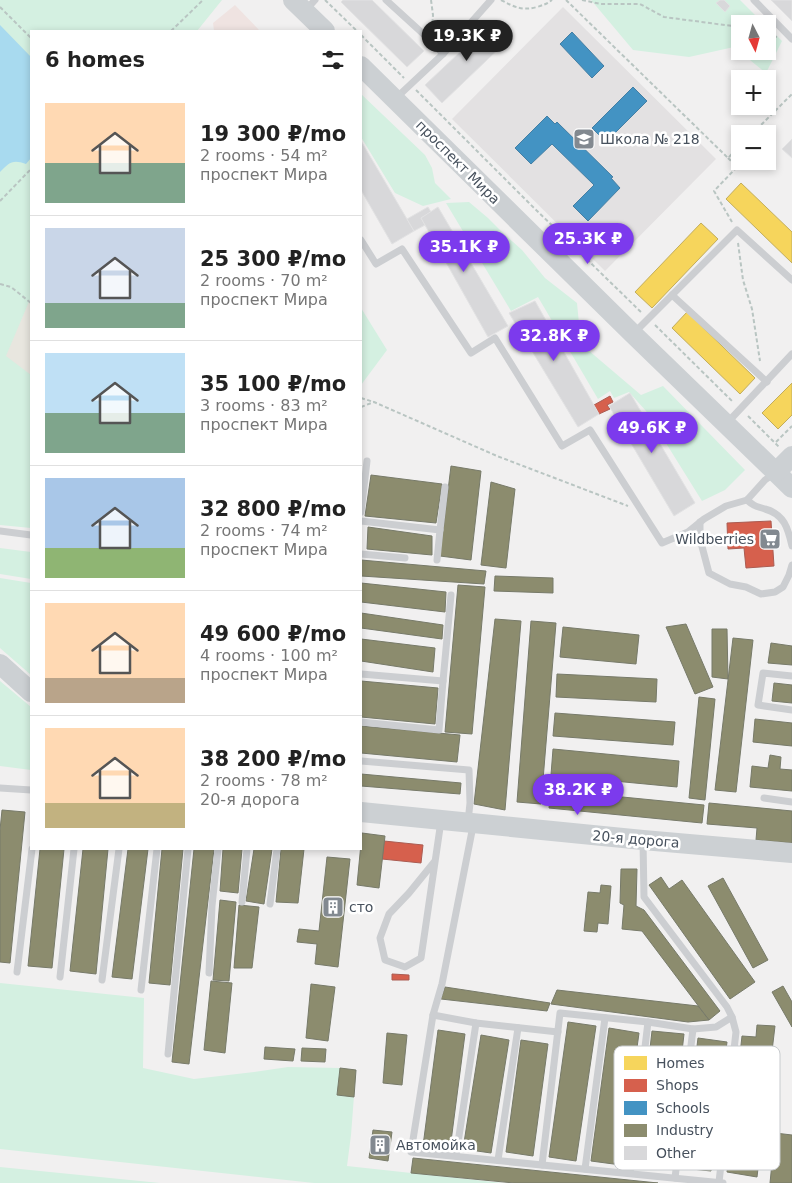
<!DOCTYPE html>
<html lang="en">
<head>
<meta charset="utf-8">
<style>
  :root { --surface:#fff; --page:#f6f6f6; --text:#222; --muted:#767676; --line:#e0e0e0; --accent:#7c3aed }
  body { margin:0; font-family:"DejaVu Sans",sans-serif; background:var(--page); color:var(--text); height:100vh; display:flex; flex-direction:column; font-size:19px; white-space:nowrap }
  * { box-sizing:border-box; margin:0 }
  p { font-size:16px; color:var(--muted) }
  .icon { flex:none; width:28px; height:28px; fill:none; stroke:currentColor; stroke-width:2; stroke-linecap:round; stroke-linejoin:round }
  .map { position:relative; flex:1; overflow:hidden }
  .details { position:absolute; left:30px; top:30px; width:332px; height:820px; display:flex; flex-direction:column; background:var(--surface); border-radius:0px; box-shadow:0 2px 8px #0003 }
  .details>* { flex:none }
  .needle { width:32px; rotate:174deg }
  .tools { position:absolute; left:731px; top:15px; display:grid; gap:10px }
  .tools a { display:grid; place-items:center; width:45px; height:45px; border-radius:0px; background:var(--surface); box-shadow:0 2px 8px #0003; font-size:25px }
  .price { position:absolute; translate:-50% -42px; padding:0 11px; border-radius:18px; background:var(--accent); color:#fff; font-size:16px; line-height:32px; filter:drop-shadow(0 1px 2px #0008) }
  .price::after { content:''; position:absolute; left:50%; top:30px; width:15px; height:11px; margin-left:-8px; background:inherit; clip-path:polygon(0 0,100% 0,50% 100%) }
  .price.active { background:#222; color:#fff }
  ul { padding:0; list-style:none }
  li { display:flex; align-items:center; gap:15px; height:125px; padding:0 15px }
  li+li { border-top:1px solid var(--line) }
  li span { display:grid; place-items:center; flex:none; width:140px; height:100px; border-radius:0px; color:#555 }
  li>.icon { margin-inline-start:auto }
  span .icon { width:60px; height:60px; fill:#fffc; stroke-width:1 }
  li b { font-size:21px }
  h2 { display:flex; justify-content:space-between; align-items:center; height:60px; padding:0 15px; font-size:21px }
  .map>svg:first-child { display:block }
</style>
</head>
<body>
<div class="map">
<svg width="792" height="1183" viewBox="0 0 792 1183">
  <rect width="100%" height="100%" fill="#f1f0f0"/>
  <polygon fill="#e3e1e2" points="563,7 716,159 605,271 452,119"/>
  <polygon fill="#efe3e1" points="235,5 260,31 214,31 213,23"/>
  <g fill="#d4f0e1">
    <polygon points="0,0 222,0 197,31 31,31 31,528 0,525"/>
    <polygon points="591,0 740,0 764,24 740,24 740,51 768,51 768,27 782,41 766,73 734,47 689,57 633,50"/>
    <polygon points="361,94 425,155 432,168 435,183 451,199 423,206 395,193 361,137"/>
    <polygon points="469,202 488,218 503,233 522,250 545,278 577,303 581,344 641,395 663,386 745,470 725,490 702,501 646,411 629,392 614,398 610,391 598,399 538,297 511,311 446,203"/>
    <polygon points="361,308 387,350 361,385"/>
    <polygon points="0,548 31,552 31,579 0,574"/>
    <polygon points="0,578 31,583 31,675 0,648"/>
    <polygon points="0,681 31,707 31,770 0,766"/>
    <polygon points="0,983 144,998 143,1068 194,1079 254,1072 288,1067 340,1068 356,1070 351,1135 347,1166 503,1183 314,1183 0,1149"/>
    <polygon points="0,1167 160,1183 0,1183"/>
  </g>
  <polygon fill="#e8e6df" points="31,297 31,375 6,356"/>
  <path fill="#a8daef" d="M0,25L31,57V158L26,164C12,159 9,163 0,172Z"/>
  <g fill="#f6d55c" stroke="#c2ad5c">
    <polygon points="741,183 792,232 792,263 726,199"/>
    <polygon points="701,223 718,239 652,308 635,292"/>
    <polygon points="687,312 755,378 740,394 672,328"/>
    <polygon points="792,383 792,415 778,429 762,413"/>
  </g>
  <g fill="#d6604d" stroke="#ab5c52">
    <polygon points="610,396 613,402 607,405 610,409 599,414 594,405"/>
    <polygon points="771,521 774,566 746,568 744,548 728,549 727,523"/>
    <polygon points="384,841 423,845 421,863 382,859"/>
    <polygon points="392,974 409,975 409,980 392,980"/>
  </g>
  <g fill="#4393c3" stroke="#447fa4">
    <polygon points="572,32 604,66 592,78 560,44"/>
    <polygon points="633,87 647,101 606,142 592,128"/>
    <polygon points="547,116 555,124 557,122 613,177 611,178 620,188 588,221 573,206 594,185 552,144 531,164 515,148"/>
  </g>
  <g fill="#8c8c6e" stroke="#777a69">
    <polygon points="451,466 481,471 471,560 440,556"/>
    <polygon points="371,475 442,484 436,523 365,516"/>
    <polygon points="491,482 515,489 506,568 481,565"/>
    <polygon points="368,527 432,536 432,555 367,549"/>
    <polygon points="361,560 486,571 484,584 361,576"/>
    <polygon points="495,576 553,578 553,593 494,591"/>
    <polygon points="361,583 446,592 445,612 361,602"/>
    <polygon points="458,585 485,587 472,734 445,732"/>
    <polygon points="361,613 443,625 442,639 361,628"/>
    <polygon points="495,619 521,621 505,810 474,804"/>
    <polygon points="531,621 556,623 541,804 517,802"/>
    <polygon points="686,624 713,687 695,694 666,627"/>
    <polygon points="563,627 639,635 636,664 560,657"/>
    <polygon points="712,629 727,629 728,679 712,677"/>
    <polygon points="733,638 753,640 736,792 715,790"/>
    <polygon points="361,639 435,648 433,672 361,661"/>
    <polygon points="771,643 792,646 792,665 768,663"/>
    <polygon points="557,674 657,679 656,702 556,697"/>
    <polygon points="361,681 438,688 435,724 361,717"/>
    <polygon points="774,683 792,685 792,703 772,701"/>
    <polygon points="699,697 715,699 705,800 689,798"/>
    <polygon points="555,713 675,722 673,745 553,736"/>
    <polygon points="755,719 792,723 792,746 753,742"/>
    <polygon points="361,726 460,735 457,762 361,753"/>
    <polygon points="553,749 679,761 677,787 551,775"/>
    <polygon points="770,755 781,757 780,769 792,770 792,791 750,787 752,766 768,768"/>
    <polygon points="361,774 461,783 460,794 361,786"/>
    <polygon points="551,790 704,805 702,823 549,808"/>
    <polygon points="709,803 792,811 792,843 756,840 757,828 707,824"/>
    <polygon points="2,810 25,812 10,963 0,962 0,830"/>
    <polygon points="362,833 385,836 379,888 357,885"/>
    <polygon points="40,849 64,849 52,968 28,966"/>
    <polygon points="83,849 108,849 96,974 70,971"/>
    <polygon points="128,849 148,849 132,979 112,977"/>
    <polygon points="162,849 183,849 170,985 149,983"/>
    <polygon points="194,849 214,849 189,1064 172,1062"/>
    <polygon points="223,849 242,849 238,893 220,891"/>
    <polygon points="254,849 272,849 264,904 246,901"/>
    <polygon points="281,849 304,849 298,903 276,902"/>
    <polygon points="327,857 350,859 338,967 315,964 317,944 297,942 299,929 319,931"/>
    <polygon points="621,869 637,869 636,906 644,910 720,1011 709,1020 642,931 622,929 624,905 620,903"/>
    <polygon points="661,877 669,889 682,880 755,982 730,999 649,885"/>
    <polygon points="723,878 768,960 753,968 708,886"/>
    <polygon points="601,885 611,886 608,924 598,923 597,932 584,931 588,892 600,893"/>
    <polygon points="220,900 236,902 229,981 213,980"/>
    <polygon points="239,905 259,907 252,968 234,968"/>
    <polygon points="211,981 232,983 225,1053 204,1050"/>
    <polygon points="311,984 335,987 328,1041 306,1038"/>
    <polygon points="783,986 792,1002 792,1027 772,992"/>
    <polygon points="445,987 550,1003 547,1011 441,999"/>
    <polygon points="557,990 698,1006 709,1020 688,1022 551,1004"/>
    <polygon points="568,1022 596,1026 576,1161 549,1157"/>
    <polygon points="757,1025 775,1026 757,1177 727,1172 742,1036 756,1037"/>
    <polygon points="609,1028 639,1033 621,1165 591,1161"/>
    <polygon points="438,1030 465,1034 450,1149 423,1146"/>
    <polygon points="652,1031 684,1034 669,1166 637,1163"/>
    <polygon points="387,1033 407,1035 402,1085 383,1083"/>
    <polygon points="481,1035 509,1040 491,1153 463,1149"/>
    <polygon points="698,1038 727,1042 711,1171 682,1168"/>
    <polygon points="521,1040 548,1044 533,1156 506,1152"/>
    <polygon points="265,1047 295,1049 293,1061 264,1059"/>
    <polygon points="302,1048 326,1049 325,1062 301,1061"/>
    <polygon points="340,1068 356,1070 354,1097 337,1095"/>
    <polygon points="373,1130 392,1132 388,1161 369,1158"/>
    <polygon points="775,1133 792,1135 792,1183 770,1183"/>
    <polygon points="413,1158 658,1183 514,1183 411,1173"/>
  </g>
  <g fill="#d8d8da" stroke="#e2e2e3">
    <polygon points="343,0 372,0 424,51 407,67 341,2"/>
    <polygon points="720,0 724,0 730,6 725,12 716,3"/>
    <polygon points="771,0 792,0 792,21"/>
    <polygon points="493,21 510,38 442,103 425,85"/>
    <polygon points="792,139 792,158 782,149"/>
    <polygon points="361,141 414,231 392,244 361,190"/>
    <polygon points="428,207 431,212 421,218 425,225 414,231 407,219"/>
    <polygon points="438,207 508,326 488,337 421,218"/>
    <polygon points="535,301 599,414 578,427 509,313"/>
    <polygon points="630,393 695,503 674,516 609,406"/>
  </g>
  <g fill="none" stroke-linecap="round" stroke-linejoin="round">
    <g stroke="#b9c5c2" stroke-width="2" stroke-dasharray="4 2.5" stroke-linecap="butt">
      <polyline points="325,0 357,31"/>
      <polyline points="431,0 433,15 432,30"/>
      <path d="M501,0C514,7 522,11 537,7C543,5 547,4 552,0"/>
      <polyline points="566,0 728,158 740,146"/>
      <polyline points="582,0 601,4 640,4 664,17 740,27"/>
      <polyline points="0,7 31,38"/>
      <polyline points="171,31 203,0"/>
      <polyline points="361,35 404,78"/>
      <polyline points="768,35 777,37"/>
      <polyline points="416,90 529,203 642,313"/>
      <polyline points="752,134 792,94"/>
      <polyline points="728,158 737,167 714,191 732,222"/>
      <polyline points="0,201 31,169"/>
      <polyline points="738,243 743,280 752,309 760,361"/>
      <polyline points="0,284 11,287 31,303"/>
      <polyline points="655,325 733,402"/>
      <polyline points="361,398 374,402"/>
      <polyline points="361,407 374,402 497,456 628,506"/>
      <polyline points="748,416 780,448"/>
      <polyline points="776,442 792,426"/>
    </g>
    <g stroke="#ccced1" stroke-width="7">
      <polyline points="386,0 431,41 443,54"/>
      <polyline points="754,0 792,39"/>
      <polyline points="305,11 315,0"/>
      <polyline points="395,99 443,54 491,0"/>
      <polyline points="361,240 376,264 402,249 471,353 495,338 562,446 590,430 662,543 688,532 704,519 726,506 747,500 765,480 775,473"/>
      <polyline points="633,334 672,295"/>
      <polyline points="767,382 672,295 737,230 792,280"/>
      <polyline points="727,423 792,354"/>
      <path d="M747,500C755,507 756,506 765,509C784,514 788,528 792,546"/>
      <polyline points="361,512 367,461"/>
      <polyline points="361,521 440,530 445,487"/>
      <polyline points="700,522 700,539 709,573 730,584 746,587 761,594 775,592 783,587 789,575 792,565"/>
      <polyline points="0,531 31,535"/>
      <polyline points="361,554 405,558"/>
      <polyline points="437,560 440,530"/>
      <polyline points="361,674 443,681 439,730 361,722"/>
      <polyline points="792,676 763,673 758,705 792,710"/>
      <polyline points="443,681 451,595"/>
      <polyline points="361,761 469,770 470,803 468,822"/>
      <polyline points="0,788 31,790"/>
      <polyline points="764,798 792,802"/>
      <polyline points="473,826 442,984 433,1015 411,1152 723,1183"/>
      <polyline points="643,841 644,897 727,1007 732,1017"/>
      <polyline points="435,861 409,893 389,914 380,938 385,960 405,967 421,958 441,821"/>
      <polyline points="242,902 247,849"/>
      <polyline points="270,904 277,849"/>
      <polyline points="17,972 32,849"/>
      <polyline points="209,973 212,906 218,849"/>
      <polyline points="60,977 74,849"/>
      <polyline points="102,980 119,849"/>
      <polyline points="141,990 157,849"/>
      <polyline points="433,1015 476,1023 558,1032"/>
      <polyline points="168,1054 188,849"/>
      <polyline points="456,1156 476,1023"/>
      <polyline points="498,1160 518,1028"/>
      <polyline points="542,1165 560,1013 648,1022 693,1029 716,1027 732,1017 736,1032 719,1182"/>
      <polyline points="585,1169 605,1018"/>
      <polyline points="630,1173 648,1022"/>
      <polyline points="675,1178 693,1029"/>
    </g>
    <g stroke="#ccd0d3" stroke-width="20">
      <polyline points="293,0 325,31"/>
      <polyline points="361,66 633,334 792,488"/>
      <polyline points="776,472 792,456"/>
      <polyline points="0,664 31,692"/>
      <polyline points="361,812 643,840 792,853"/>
    </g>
  </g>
  <defs>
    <g id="school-square" transform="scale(1.125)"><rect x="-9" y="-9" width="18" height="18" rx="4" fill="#828990" stroke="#fff"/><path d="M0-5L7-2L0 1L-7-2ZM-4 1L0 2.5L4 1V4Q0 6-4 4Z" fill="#fff"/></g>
    <g id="supermarket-square" transform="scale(1.125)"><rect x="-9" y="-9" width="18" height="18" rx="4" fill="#828990" stroke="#fff"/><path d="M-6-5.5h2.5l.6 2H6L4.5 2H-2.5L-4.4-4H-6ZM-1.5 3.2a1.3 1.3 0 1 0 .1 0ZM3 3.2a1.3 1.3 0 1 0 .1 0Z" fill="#fff"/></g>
    <g id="building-square" transform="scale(1.125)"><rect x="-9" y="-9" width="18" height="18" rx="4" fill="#828990" stroke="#fff"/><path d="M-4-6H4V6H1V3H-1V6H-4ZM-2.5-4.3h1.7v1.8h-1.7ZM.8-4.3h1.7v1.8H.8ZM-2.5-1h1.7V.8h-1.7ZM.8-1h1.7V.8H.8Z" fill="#fff"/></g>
  </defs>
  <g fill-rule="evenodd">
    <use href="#school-square" x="584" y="139"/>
    <use href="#supermarket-square" x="770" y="539"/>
    <use href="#building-square" x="333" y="907"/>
    <use href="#building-square" x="380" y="1145"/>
  </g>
  <g text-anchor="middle" stroke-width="5" stroke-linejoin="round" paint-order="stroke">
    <g font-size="14" fill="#47515d" stroke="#fff" text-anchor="start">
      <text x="600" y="144">Школа № 218</text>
      <text x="754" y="544" text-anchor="end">Wildberries</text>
      <text x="349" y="912">сто</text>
      <text x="396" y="1150">Автомойка</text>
    </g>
    <g font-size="14" fill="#47515d" stroke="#fff">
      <text transform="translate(458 162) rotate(45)" y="5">проспект Мира</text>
      <text transform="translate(636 839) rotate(5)" y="5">20-я дорога</text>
    </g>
  </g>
  <rect x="614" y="1046" width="166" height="124" rx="8" fill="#fff" stroke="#c8cbce" stroke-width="1"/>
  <rect x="624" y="1056" width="23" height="14" fill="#f6d55c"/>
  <rect x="624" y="1079" width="23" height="13" fill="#d6604d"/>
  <rect x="624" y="1101" width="23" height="14" fill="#4393c3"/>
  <rect x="624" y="1124" width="23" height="13" fill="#8c8c6e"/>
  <rect x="624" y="1146" width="23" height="14" fill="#d8d8da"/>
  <g font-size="14" fill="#47515d">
    <text x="656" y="1068">Homes</text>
    <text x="656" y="1090">Shops</text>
    <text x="656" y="1113">Schools</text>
    <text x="656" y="1135">Industry</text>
    <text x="656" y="1158">Other</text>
  </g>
</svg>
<div class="tools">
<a><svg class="needle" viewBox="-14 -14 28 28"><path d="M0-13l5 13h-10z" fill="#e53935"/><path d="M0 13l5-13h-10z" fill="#767676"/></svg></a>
<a>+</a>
<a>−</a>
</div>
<b class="price active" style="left:467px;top:62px">19.3K ₽</b>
<b class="price" style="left:588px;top:265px">25.3K ₽</b>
<b class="price" style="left:464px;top:273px">35.1K ₽</b>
<b class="price" style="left:554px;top:362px">32.8K ₽</b>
<b class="price" style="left:652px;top:454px">49.6K ₽</b>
<b class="price" style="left:578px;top:816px">38.2K ₽</b>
<section class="details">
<h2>6 homes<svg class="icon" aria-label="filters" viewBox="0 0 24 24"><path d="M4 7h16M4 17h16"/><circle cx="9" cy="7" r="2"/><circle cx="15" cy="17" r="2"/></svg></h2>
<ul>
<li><span style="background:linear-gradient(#ffd9b3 60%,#7fa58c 0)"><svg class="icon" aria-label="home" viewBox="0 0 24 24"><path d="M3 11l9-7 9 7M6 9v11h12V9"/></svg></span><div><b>19 300 ₽/mo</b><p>2 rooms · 54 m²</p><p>проспект Мира</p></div></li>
<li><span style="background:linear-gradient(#c9d6e8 75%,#7fa58c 0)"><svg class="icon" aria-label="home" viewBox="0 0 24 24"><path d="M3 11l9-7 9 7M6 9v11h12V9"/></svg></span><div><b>25 300 ₽/mo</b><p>2 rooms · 70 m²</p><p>проспект Мира</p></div></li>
<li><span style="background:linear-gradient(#bfe0f5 60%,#7fa58c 0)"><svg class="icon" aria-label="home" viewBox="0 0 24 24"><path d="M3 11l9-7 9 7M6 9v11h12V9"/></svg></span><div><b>35 100 ₽/mo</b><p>3 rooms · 83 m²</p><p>проспект Мира</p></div></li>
<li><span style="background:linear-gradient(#a9c7e8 70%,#8fb573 0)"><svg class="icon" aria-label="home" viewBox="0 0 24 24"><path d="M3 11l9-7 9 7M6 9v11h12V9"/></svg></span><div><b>32 800 ₽/mo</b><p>2 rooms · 74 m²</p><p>проспект Мира</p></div></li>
<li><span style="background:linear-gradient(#ffd9b3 75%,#b9a48a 0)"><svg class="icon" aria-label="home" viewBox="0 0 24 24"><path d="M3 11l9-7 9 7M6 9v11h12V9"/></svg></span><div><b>49 600 ₽/mo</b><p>4 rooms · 100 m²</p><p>проспект Мира</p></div></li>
<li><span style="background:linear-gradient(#ffd9b3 75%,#c2b280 0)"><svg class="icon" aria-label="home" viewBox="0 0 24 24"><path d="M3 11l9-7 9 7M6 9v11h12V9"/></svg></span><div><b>38 200 ₽/mo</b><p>2 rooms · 78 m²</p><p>20-я дорога</p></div></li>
</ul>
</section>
</div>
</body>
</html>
